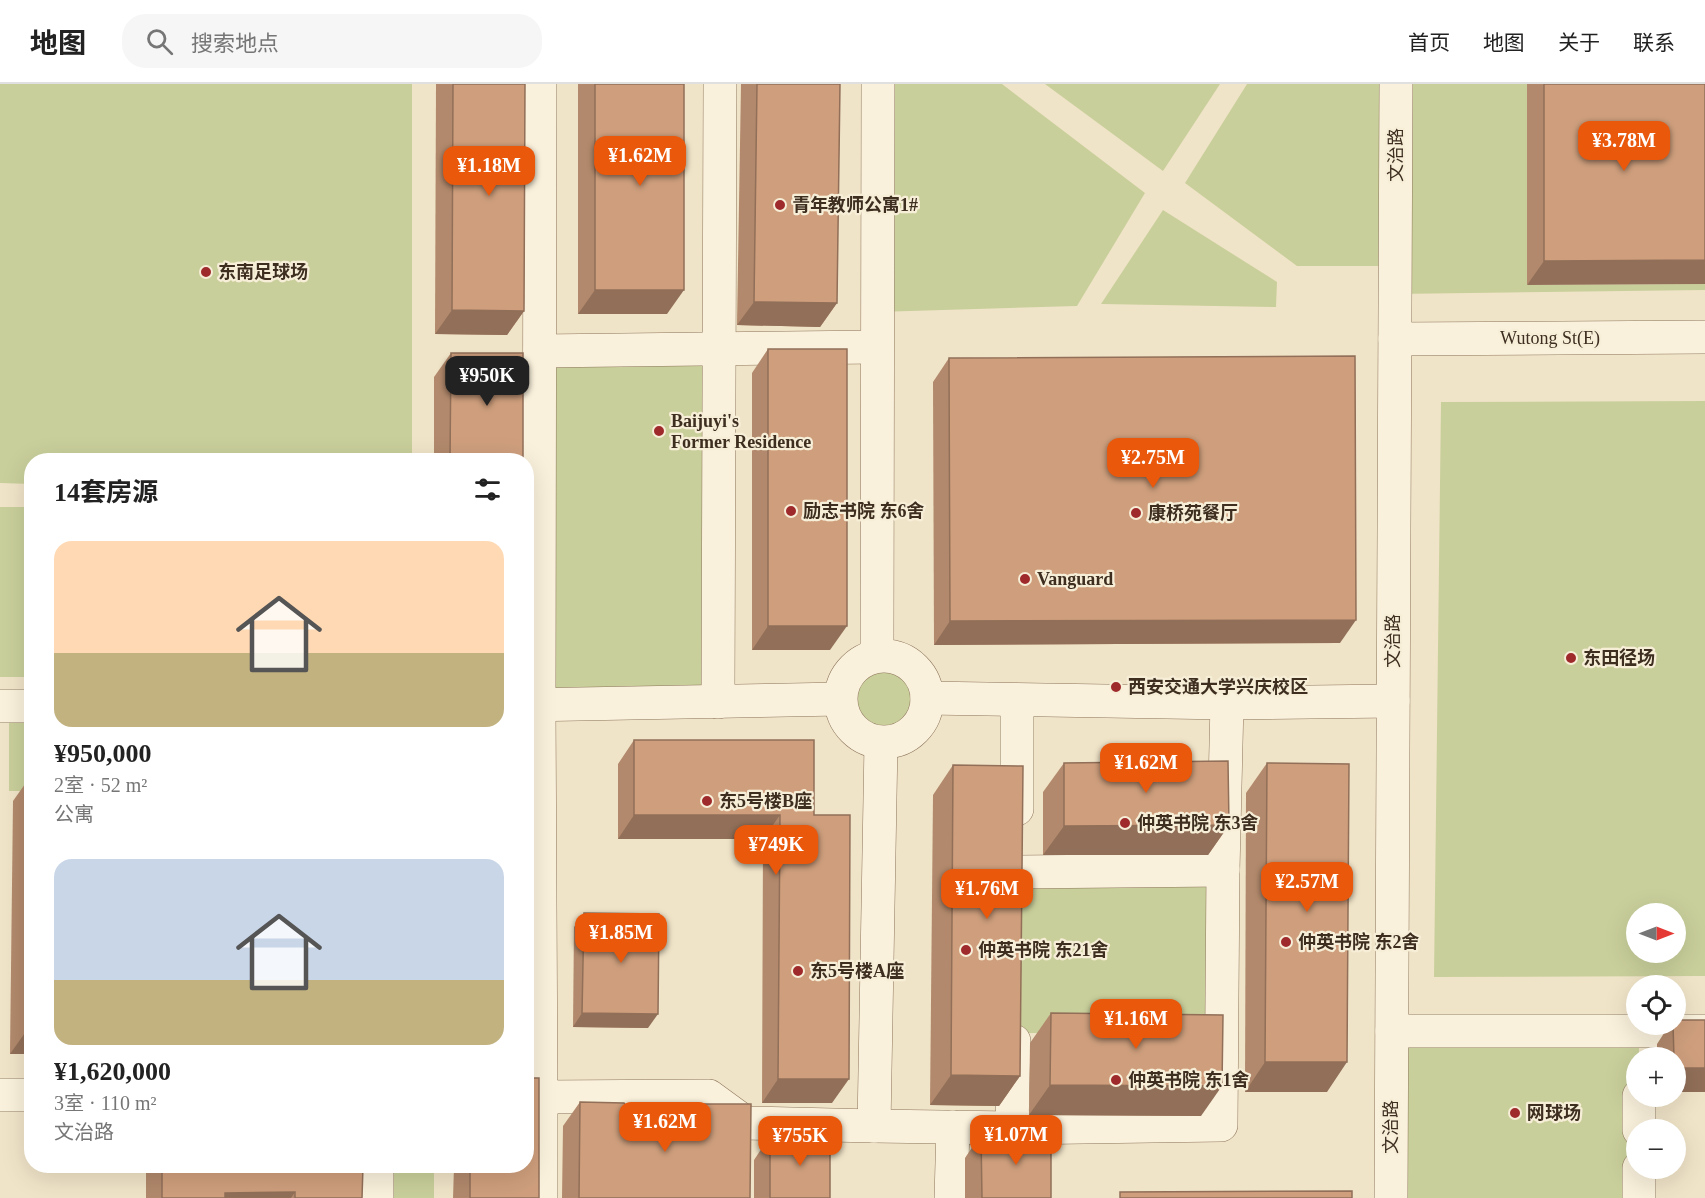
<!DOCTYPE html>
<html lang="zh">
<head>
<meta charset="utf-8">
<style>
  :root { --surface:#fff; --page:#f6f6f6; --text:#222; --muted:#767676; --line:#e0e0e0; --accent:#ea580c }
  body { margin:0; font-family:"Times New Roman","Noto Sans SC",serif; background:var(--page); color:var(--text); height:100vh; display:flex; flex-direction:column; font-size:22px; white-space:nowrap }
  * { box-sizing:border-box; margin:0 }
  p { font-size:20px; color:var(--muted) }
  .icon { flex:none; width:33px; height:33px; fill:none; stroke:currentColor; stroke-width:2; stroke-linecap:round; stroke-linejoin:round }
  .map { position:relative; flex:1; overflow:hidden }
  .side { position:absolute; left:24px; top:369px; width:510px; height:720px; display:flex; flex-direction:column; background:var(--surface); border-radius:24px; box-shadow:0 6px 24px #0002 }
  .side>* { flex:none }
  .needle { width:39px; rotate:90deg }
  .buttons { position:absolute; left:1626px; top:819px; display:grid; gap:12px }
  .buttons a { display:grid; place-items:center; width:60px; height:60px; border-radius:50%; background:var(--surface); box-shadow:0 6px 24px #0002; font-size:30px }
  .price { position:absolute; translate:-50% -51px; padding:0 14px; border-radius:12px; background:var(--accent); color:#fff; font-size:20px; line-height:39px; filter:drop-shadow(0 2px 3px #0008) }
  .price::after { content:''; position:absolute; left:50%; top:36px; width:18px; height:14px; margin-left:-9px; background:inherit; clip-path:polygon(0 0,100% 0,50% 100%) }
  .price.selected { background:#222; color:#fff }
  ul { padding:0; list-style:none }
  li { display:grid; align-content:center; gap:12px; height:318px; padding:0 30px }
  li span { display:grid; place-items:center; height:186px; border-radius:18px; color:#555 }
  li>.icon { margin-inline-start:auto }
  span .icon { width:108px; height:108px; fill:#fffc; stroke-width:1 }
  li b { font-size:26px }
  h2 { display:flex; justify-content:space-between; align-items:center; height:72px; padding:0 30px; font-size:26px }
  header { display:flex; align-items:center; gap:36px; box-sizing:border-box; height:84px; padding:0 30px; background:var(--surface); border-bottom:2px solid var(--line) }
  header strong { font-size:28px }
  nav { display:flex; gap:33px; margin-inline-start:auto; font-size:21px }
  .search { width:420px; height:54px; background:var(--page); display:flex; align-items:center; gap:15px; box-sizing:border-box; padding:0 21px; border-radius:24px; color:var(--muted); font-size:22px }
  .map>svg:first-child { display:block }
</style>
</head>
<body>
<header>
<strong>地图</strong>
<div class="search"><svg class="icon" aria-label="search" viewBox="0 0 24 24"><circle cx="10" cy="10" r="6"/><path d="M15 15l6 6"/></svg>搜索地点</div>
<nav><a>首页</a><a>地图</a><a>关于</a><a>联系</a></nav>
</header>
<div class="map">
<svg width="1705" height="1114" viewBox="0 0 1705 1114">
  <rect width="100%" height="100%" fill="#f0e4c8"/>
  <g fill="#c9cf9b" fill-rule="evenodd">
    <polygon points="0,0 412,0 412,376 32,376 31,400 0,399"/>
    <polygon points="874,0 1002,0 1145,109 1077,222 877,228"/>
    <polygon points="1045,0 1220,0 1163,87"/>
    <polygon points="1247,0 1527,0 1527,201 1705,200 1705,206 1396,210 1396,182 1297,182 1185,99"/>
    <polygon points="1163,126 1277,198 1276,223 1101,220"/>
    <polygon points="719,265 718,618 539,621 540,267"/>
    <path d="M1705,317V892L1434,893L1441,318ZM1636,830H1676V868H1636Z"/>
    <rect x="0" y="423" width="31" height="170"/>
    <circle cx="884" cy="615" r="43"/>
    <rect x="9" y="635" width="22" height="72"/>
    <polygon points="1223,786 1221,949 1014,949 1018,788"/>
    <polygon points="1392,947 1639,948 1639,973 1636,974 1636,1084 1639,1114 1391,1114"/>
    <polygon points="349,1082 434,1082 434,1114 348,1114"/>
  </g>
  <g fill="none" stroke-linecap="round" stroke-linejoin="round">
    <g stroke="#8d765c" stroke-width="34">
      <g id="minor">
        <polyline points="540,0 539,621 541,1013 709,1012 746,1039 874,1042 881,659"/>
        <polyline points="1395,255 1705,253"/>
        <polyline points="540,267 877,263"/>
        <polyline points="877,571 878,0"/>
        <circle cx="884" cy="615" r="43"/>
        <polyline points="927,614 1227,619 1393,617"/>
        <polyline points="1017,616 1017,725"/>
        <polyline points="718,618 720,0"/>
        <polyline points="526,621 840,615"/>
        <polyline points="0,622 32,622"/>
        <polyline points="1018,788 1223,786"/>
        <polyline points="1392,947 1705,947"/>
        <polyline points="0,1011 32,1011"/>
        <polyline points="1639,1012 1639,1046"/>
        <polyline points="526,1013 541,1013 541,1114"/>
        <polyline points="874,1042 1012,1044 1221,1041 1223,786 1227,619"/>
        <polyline points="1012,1044 1014,957"/>
        <polyline points="1639,1084 1639,1114"/>
        <polyline points="377,1114 377,1082"/>
        <polyline points="951,1114 953,1043"/>
        <polyline points="1391,1114 1396,0"/>
      </g>
    </g>
    <use href="#minor" stroke="#faf1dc" stroke-width="33"/>
  </g>
  <g fill="#b2896c">
    <polygon points="436,0 525,0 524,227 507,251 435,250"/>
    <polygon points="578,0 684,0 667,230 578,230"/>
    <polygon points="741,0 840,0 837,219 820,243 737,241"/>
    <polygon points="1527,0 1705,0 1527,201"/>
    <polygon points="768,265 830,566 752,566 752,289"/>
    <polygon points="451,269 523,376 434,376 434,293"/>
    <polygon points="949,274 1340,559 934,561 933,298"/>
    <polygon points="634,656 814,731 832,1019 762,1019 763,755 618,755 618,680"/>
    <polygon points="1064,679 1229,741 1208,771 1043,771 1043,708"/>
    <polygon points="1267,679 1327,1008 1245,1008 1246,709"/>
    <polygon points="953,681 1020,992 999,1022 930,1021 933,711"/>
    <polygon points="30,693 32,970 10,970 13,717"/>
    <polygon points="584,829 648,944 573,943 574,843"/>
    <polygon points="1051,929 1201,1032 1029,1031 1030,959"/>
    <polygon points="1705,936 1705,1008 1676,1008 1676,974 1657,974 1657,960 1670,940 1676,940"/>
    <polygon points="580,1018 635,1035 691,1034 701,1020 750,1114 562,1114 563,1042"/>
    <polygon points="981,1050 1051,1114 965,1114 965,1074"/>
    <polygon points="770,1052 830,1114 754,1114 754,1076"/>
    <polygon points="146,1082 363,1082 362,1114 146,1114"/>
    <polygon points="454,1082 526,1082 539,1114 453,1114"/>
  </g>
  <g fill="#916f58">
    <polygon points="1705,176 1705,200 1527,201 1544,177"/>
    <polygon points="595,206 684,206 667,230 578,230"/>
    <polygon points="754,218 837,219 820,243 737,241"/>
    <polygon points="452,226 524,227 507,251 435,250"/>
    <polygon points="1356,536 1340,559 934,561 950,537"/>
    <polygon points="768,542 847,542 830,566 752,566"/>
    <polygon points="634,731 780,731 763,755 618,755"/>
    <polygon points="1229,741 1208,771 1043,771 1064,742"/>
    <polygon points="582,929 658,930 648,944 573,943"/>
    <polygon points="27,946 32,946 32,970 10,970"/>
    <polygon points="1265,978 1347,978 1327,1008 1245,1008"/>
    <rect x="1676" y="984" width="29" height="24"/>
    <polygon points="951,991 1020,992 999,1022 930,1021"/>
    <polygon points="778,995 849,995 832,1019 762,1019"/>
    <polygon points="1050,1001 1222,1002 1201,1032 1029,1031"/>
    <polygon points="295,1108 291,1114 222,1114 225,1109"/>
  </g>
  <g fill="#cf9f7d" stroke="#916f58" stroke-width="1.5">
    <polygon points="453,0 525,0 524,227 452,226"/>
    <rect x="595" y="0" width="89" height="206"/>
    <polygon points="757,0 840,0 837,219 754,218"/>
    <polygon points="1544,0 1705,0 1705,176 1544,177"/>
    <rect x="768" y="265" width="79" height="277"/>
    <polygon points="451,269 523,269 523,376 450,376"/>
    <polygon points="1355,272 1356,536 950,537 949,274"/>
    <polygon points="634,656 814,656 814,731 850,731 849,995 778,995 780,731 634,731"/>
    <polygon points="1228,677 1229,741 1064,742 1064,679"/>
    <polygon points="1267,679 1349,680 1347,978 1265,978"/>
    <polygon points="953,681 1023,682 1020,992 951,991"/>
    <polygon points="30,693 32,693 32,946 27,946"/>
    <polygon points="584,829 659,830 658,930 582,929"/>
    <polygon points="1051,929 1223,931 1222,1002 1050,1001"/>
    <polygon points="1676,936 1705,936 1705,984 1676,984 1676,974 1674,974 1673,940 1676,940"/>
    <polygon points="526,994 539,994 539,1114 470,1114 470,1082 526,1082"/>
    <polygon points="580,1018 624,1019 635,1035 692,1034 701,1020 751,1020 750,1114 579,1114"/>
    <polygon points="981,1050 1051,1050 1051,1114 982,1114"/>
    <rect x="770" y="1052" width="60" height="62"/>
    <polygon points="162,1082 363,1082 362,1114 295,1114 295,1108 225,1109 225,1114 162,1114"/>
    <polygon points="1352,1107 1352,1114 1120,1114 1120,1108"/>
  </g>
  <g fill="#9e2a2b" stroke="#f7eed8" stroke-width="2">
    <circle cx="780" cy="121" r="6"/>
    <circle cx="206" cy="188" r="6"/>
    <circle cx="659" cy="347" r="6"/>
    <circle cx="791" cy="427" r="6"/>
    <circle cx="1136" cy="429" r="6"/>
    <circle cx="1025" cy="495" r="6"/>
    <circle cx="1571" cy="574" r="6"/>
    <circle cx="1116" cy="603" r="6"/>
    <circle cx="707" cy="717" r="6"/>
    <circle cx="1125" cy="739" r="6"/>
    <circle cx="1286" cy="858" r="6"/>
    <circle cx="966" cy="866" r="6"/>
    <circle cx="798" cy="887" r="6"/>
    <circle cx="1116" cy="996" r="6"/>
    <circle cx="1515" cy="1029" r="6"/>
  </g>
  <g text-anchor="middle" stroke-width="4.5" stroke-linejoin="round" paint-order="stroke">
    <g font-size="18" fill="#3d2e20" stroke="#f7eed8">
      <text transform="translate(1396 71) rotate(-90)" y="6">文治路</text>
      <text x="1550" y="260">Wutong St(E)</text>
      <text transform="translate(1393 557) rotate(-90)" y="6">文治路</text>
      <text transform="translate(1391 1043) rotate(-90)" y="6">文治路</text>
    </g>
    <g font-size="18" font-weight="bold" fill="#3d2e20" stroke="#f7eed8" text-anchor="start">
      <text x="792" y="127">青年教师公寓1#</text>
      <text x="218" y="194">东南足球场</text>
      <text x="671" y="343">Baijuyi's<tspan x="671" dy="21">Former Residence</tspan></text>
      <text x="803" y="433">励志书院 东6舍</text>
      <text x="1148" y="435">康桥苑餐厅</text>
      <text x="1037" y="501">Vanguard</text>
      <text x="1583" y="580">东田径场</text>
      <text x="1128" y="609">西安交通大学兴庆校区</text>
      <text x="719" y="723">东5号楼B座</text>
      <text x="1137" y="745">仲英书院 东3舍</text>
      <text x="1298" y="864">仲英书院 东2舍</text>
      <text x="978" y="872">仲英书院 东21舍</text>
      <text x="810" y="893">东5号楼A座</text>
      <text x="1128" y="1002">仲英书院 东1舍</text>
      <text x="1527" y="1035">网球场</text>
    </g>
  </g>
</svg>
<div class="buttons">
<a><svg class="needle" viewBox="-14 -14 28 28"><path d="M0-13l5 13h-10z" fill="#e53935"/><path d="M0 13l5-13h-10z" fill="#767676"/></svg></a>
<a><svg class="icon" aria-label="locate" viewBox="0 0 24 24"><circle cx="12" cy="12" r="6"/><path d="M12 2v4M12 18v4M2 12h4M18 12h4"/></svg></a>
<a>+</a>
<a>−</a>
</div>
<b class="price" style="left:1624px;top:88px">¥3.78M</b>
<b class="price" style="left:640px;top:103px">¥1.62M</b>
<b class="price" style="left:489px;top:113px">¥1.18M</b>
<b class="price selected" style="left:487px;top:323px">¥950K</b>
<b class="price" style="left:1153px;top:405px">¥2.75M</b>
<b class="price" style="left:1146px;top:710px">¥1.62M</b>
<b class="price" style="left:776px;top:792px">¥749K</b>
<b class="price" style="left:1307px;top:829px">¥2.57M</b>
<b class="price" style="left:987px;top:836px">¥1.76M</b>
<b class="price" style="left:621px;top:880px">¥1.85M</b>
<b class="price" style="left:1136px;top:966px">¥1.16M</b>
<b class="price" style="left:665px;top:1069px">¥1.62M</b>
<b class="price" style="left:1016px;top:1082px">¥1.07M</b>
<b class="price" style="left:800px;top:1083px">¥755K</b>
<section class="side">
<h2>14套房源<svg class="icon" aria-label="filters" viewBox="0 0 24 24"><path d="M4 7h16M4 17h16"/><circle cx="9" cy="7" r="2"/><circle cx="15" cy="17" r="2"/></svg></h2>
<ul>
<li><span style="background:linear-gradient(#ffd9b3 60%,#c2b280 0)"><svg class="icon" aria-label="home" viewBox="0 0 24 24"><path d="M3 11l9-7 9 7M6 9v11h12V9"/></svg></span><div><b>¥950,000</b><p>2室 · 52 m²</p><p>公寓</p></div></li>
<li><span style="background:linear-gradient(#c9d6e8 65%,#c2b280 0)"><svg class="icon" aria-label="home" viewBox="0 0 24 24"><path d="M3 11l9-7 9 7M6 9v11h12V9"/></svg></span><div><b>¥1,620,000</b><p>3室 · 110 m²</p><p>文治路</p></div></li>
</ul>
</section>
</div>
</body>
</html>
